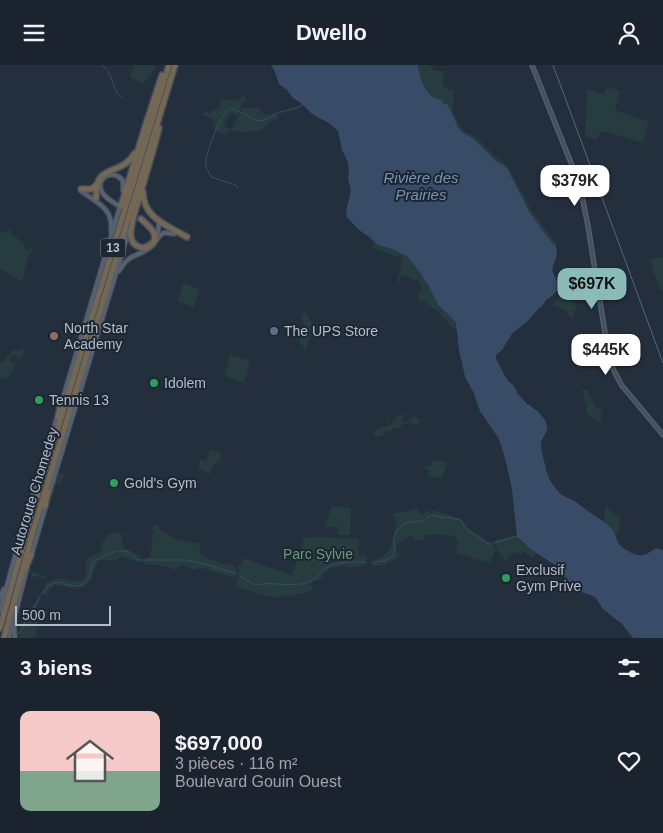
<!DOCTYPE html>
<html lang="fr">
<head>
<meta charset="utf-8">
<style>
  :root { --surface:#1b232e; --page:#242b36; --text:#f1f3f6; --muted:#a0a4aa; --line:#39404a; --accent:#8bbbb9 }
  body { margin:0; font-family:Arial,sans-serif; background:var(--page); color:var(--text); height:100vh; display:flex; flex-direction:column; font-size:19px; white-space:nowrap }
  * { box-sizing:border-box; margin:0 }
  p { font-size:16px; color:var(--muted) }
  .icon { flex:none; width:28px; height:28px; fill:none; stroke:currentColor; stroke-width:2; stroke-linecap:round; stroke-linejoin:round }
  .map { position:relative; height:573px; overflow:hidden }
  .drawer { display:flex; flex-direction:column; background:var(--surface); flex:1 }
  .drawer>* { flex:none }
  .scale { position:absolute; left:15px; bottom:12px; width:96px; box-sizing:border-box; padding-left:5px; border:2px solid #b4bcc9; border-top:0; font-size:14px; line-height:18px; white-space:nowrap; color:#b4bcc9; -webkit-text-stroke:4px #1d2633; paint-order:stroke }
  .price { position:absolute; translate:-50% -42px; padding:0 11px; border-radius:10px; background:#fff; color:#222; font-size:16px; line-height:32px; filter:drop-shadow(0 1px 2px #0008) }
  .price::after { content:''; position:absolute; left:50%; top:30px; width:15px; height:11px; margin-left:-8px; background:inherit; clip-path:polygon(0 0,100% 0,50% 100%) }
  .price.current { background:var(--accent); color:#111 }
  ul { padding:0; list-style:none }
  li { display:flex; align-items:center; gap:15px; height:125px; padding:0 20px }
  li+li { border-top:1px solid var(--line) }
  li span { display:grid; place-items:center; flex:none; width:140px; height:100px; border-radius:10px; color:#555 }
  li>.icon { margin-inline-start:auto }
  span .icon { width:60px; height:60px; fill:#fffc; stroke-width:1 }
  li b { font-size:21px }
  h2 { display:flex; justify-content:space-between; align-items:center; height:60px; padding:0 20px; font-size:21px }
  header { display:flex; justify-content:space-between; align-items:center; height:65px; padding:0 20px; background:var(--surface); font-size:22px; font-weight:700 }
  .map>svg:first-child { display:block }
</style>
</head>
<body>
<header><svg class="icon" aria-label="menu" viewBox="0 0 24 24"><path d="M4 6h16M4 12h16M4 18h16"/></svg>Dwello<svg class="icon" aria-label="person" viewBox="0 0 24 24"><circle cx="12" cy="8" r="4"/><path d="M4 21q1-7 8-7t8 7"/></svg></header>
<div class="map">
<svg width="663" height="573" viewBox="0 0 663 573">
  <rect width="100%" height="100%" fill="#242f3e"/>
  <g fill="#263c3f">
    <path d="M134,0H155C153,9 149,13 142,18L130,12Z"/>
    <path d="M418,0H430L435,6H444L443,22H448V25H454L453,47L460,61L466,67L475,71L495,91L507,100L532,146L557,179L556,181L552,178L530,148L507,103L502,99L496,96L475,75L462,67L458,62L448,40L443,38L442,35C427,34 419,13 418,0Z"/>
    <polygon points="607,22 620,26 615,45 649,57 643,78 603,66 600,67 597,74 585,71 587,24 604,29"/>
    <path d="M244,30L246,34L243,37L237,50L230,48L224,61L231,65L224,70L214,66C217,56 212,51 202,51L204,46L210,49L211,46L220,42L221,35L237,36Z"/>
    <polygon points="242,43 258,43 265,50 276,47 279,52 259,66 256,65 250,67 231,66"/>
    <path d="M10,163L12,164L10,169C18,173 24,177 27,185L32,183L33,187L29,189L22,216L15,213L0,203V165L7,168Z"/>
    <path d="M375,177C383,185 397,184 406,191C413,196 423,212 427,219C432,225 433,234 438,240C443,246 451,250 455,256C457,259 457,264 457,267L436,245L429,240L426,248L425,247L428,238L418,235L419,228L423,226L419,216L401,210L399,218L397,217L403,194L372,183Z"/>
    <polygon points="658,192 663,193 663,226 660,225 650,195"/>
    <polygon points="183,218 200,224 194,242 178,236"/>
    <polygon points="562,228 573,233 577,245 574,246 573,254 564,244 552,240"/>
    <polygon points="304,247 306,248 313,259 306,285 299,277 301,270 306,262 301,255 302,250"/>
    <polygon points="21,283 26,286 20,294 14,290 11,291 9,294 10,296 16,300 11,307 7,314 1,312 0,315 0,298 6,295 5,293 11,289 12,285 20,286"/>
    <polygon points="230,290 247,295 250,298 244,318 224,311"/>
    <polygon points="583,325 588,325 589,332 594,332 591,336 594,338 596,344 602,344 601,358 586,348 587,339 584,336 585,331 584,330"/>
    <polygon points="405,348 401,357 408,356 411,353 415,351 420,355 420,357 417,361 409,358 401,360 401,363 392,363 394,369 389,365 383,368 384,370 375,372 373,366 389,360 387,353 391,359 395,353"/>
    <polygon points="210,385 222,388 220,395 213,401 210,408 198,404 200,394 206,396"/>
    <polygon points="433,395 439,397 441,395 447,398 442,414 428,410 429,405 424,403 425,400 430,402"/>
    <path d="M61,408H63L66,411L63,412L61,419L58,418L56,419L47,449H48L46,451L31,503V506L47,512L44,513L32,511L30,507C34,474 47,443 56,412Z"/>
    <polygon points="332,441 351,443 350,470 338,470 337,462 325,462"/>
    <path d="M419,442L418,448L424,450L425,446L432,448L433,445L460,454L464,457L468,463L489,477H491L496,486L494,488L490,498L455,488L458,477L454,471L439,469L426,470L424,474L415,476L412,471C403,474 399,475 396,484L400,492L385,500L373,502V495C395,490 393,474 396,456L391,449L411,445Z"/>
    <polygon points="606,442 620,453 619,467 615,470 611,462 604,457 605,443"/>
    <path d="M157,459L161,466H165C170,476 191,478 201,478L199,486L203,492C214,494 224,501 234,500L237,506L235,513L202,503L191,505L185,500L174,504L158,500L144,499L145,492L149,493L153,477L150,471L153,470L155,468L151,463Z"/>
    <path d="M118,467L121,469L124,484H126L141,491L140,498L121,491L117,495H100L97,498C92,512 90,525 71,523C66,522 61,520 55,520L50,524L47,530L41,529L46,518C50,516 54,514 58,513C66,512 78,521 85,512C87,508 85,504 86,500C86,499 88,492 88,492C96,489 103,488 102,478L109,469Z"/>
    <polygon points="515,470 519,475 537,488 533,493 524,487 520,490 515,487 509,490 507,495 505,496 497,485 494,476"/>
    <path d="M321,472L359,474L358,489L367,491L366,500L348,503L344,500L330,504L323,508V514L310,517L313,525C300,529 286,533 273,532C260,530 247,525 235,521L239,506L237,502L242,500V493L292,510L304,473Z"/>
    <path d="M39,531H41L34,547L39,549L35,573H19C18,557 32,544 39,531Z"/>
  </g>
  <path fill="#394c67" d="M271,0H418C419,14 427,34 442,35L443,38L448,40L458,62L462,67L475,75L496,96L502,99L507,103L530,148L552,178L556,181L557,189L552,205L559,221L558,224L552,231L546,235L542,241L539,243L527,257L520,262L514,267H513L502,285L496,290V294L505,311L508,316L513,320L517,326L516,327L528,340L530,339V341C536,344 549,356 547,364C546,369 542,373 541,378C540,384 546,402 547,408C549,415 556,425 562,430C567,433 572,434 576,437C579,439 582,442 585,444C593,450 603,455 610,462C619,470 613,478 628,486C640,493 645,491 656,483L663,485V573H633L622,559L603,544L595,532L577,525L571,520L558,502L532,485L517,472L512,424L505,393L499,374L480,346L477,338L474,328L465,312L459,285L456,258L453,254L438,240L427,218L424,215L422,210L407,191L394,185L378,180L368,171L359,165L346,151L347,142L351,126L348,113L349,106L348,97L342,85L338,66L336,64L327,57L312,49L301,38L293,33L287,25L279,19L275,7Z"/>
  <g fill="none" stroke-linecap="round" stroke-linejoin="round">
    <g stroke="#394c67" stroke-width="1">
      <polyline points="102,0 109,8 117,28 123,33"/>
      <path d="M238,123L236,120L211,112C209,108 207,104 206,101C204,90 219,56 225,48C228,45 228,45 232,43L256,55L262,56L281,47L297,43L303,40"/>
      <polyline points="423,456 426,455 429,451 432,450 444,453 447,452 460,455 466,464 488,479 491,479"/>
      <polyline points="494,478 513,472 517,472"/>
      <path d="M371,498C378,497 389,496 393,490C396,485 393,479 394,474C394,466 403,458 410,457C413,456 418,456 422,456"/>
      <path d="M240,511L255,520C273,516 292,523 309,517"/>
      <path d="M310,517C319,512 319,507 326,503C337,496 353,497 366,497"/>
      <path d="M42,529C45,525 49,520 53,518C57,516 61,518 65,519C88,525 88,515 93,497C103,491 117,483 129,487C132,489 135,493 138,495H186L209,500L237,509"/>
      <path d="M17,570C22,566 23,560 26,555C31,547 36,540 40,532"/>
    </g>
    <g stroke="#565f6c" stroke-width="5.5">
      <g id="secondary">
        <polyline points="532,0 573,103 582,131 588,161 609,293 614,306 622,321"/>
        <polyline points="624,323 663,370"/>
      </g>
    </g>
    <g stroke="#414a57" stroke-width="6">
      <g id="primary">
        <path d="M81,126C97,138 114,143 111,167"/>
        <path d="M119,141C113,137 105,133 102,127C94,114 113,102 123,116V126"/>
        <polyline points="157,173 159,159"/>
        <path d="M119,206C130,187 137,193 151,182C156,178 157,172 162,169C165,166 170,169 174,169"/>
        <polyline points="61,340 121,138"/>
        <polyline points="49,429 129,165"/>
        <polyline points="31,491 46,440"/>
        <polyline points="0,532 4,524"/>
        <polyline points="0,546 17,484 58,349"/>
        <polyline points="14,561 15,573"/>
        <polyline points="9,573 27,503"/>
      </g>
    </g>
    <g stroke="#434c59" stroke-width="8">
      <g id="highway">
        <polyline points="81,124 92,124 98,118"/>
        <path d="M143,127C143,153 168,161 187,172"/>
        <path d="M96,133C96,127 96,118 100,113C108,102 125,106 135,88"/>
        <polyline points="121,141 146,59 162,10"/>
        <path d="M141,154C148,160 164,173 148,181C141,185 132,180 131,172C129,161 138,138 141,127C147,105 154,84 159,63"/>
        <polyline points="58,352 61,338"/>
        <polyline points="45,441 48,427"/>
        <polyline points="25,504 31,490"/>
        <polyline points="0,563 30,455 169,0"/>
        <polyline points="4,573 33,466 175,0"/>
      </g>
    </g>
    <use href="#secondary" stroke="#465061" stroke-width="3"/>
    <use href="#primary" stroke="#56606e" stroke-width="4"/>
    <use href="#highway" stroke="#746855" stroke-width="5"/>
    <polyline stroke="#5a6575" stroke-width="1" points="553,0 663,298"/>
  </g>
  <circle fill="#5c6f8a" stroke="#1d2633" stroke-width="2" cx="274" cy="266" r="5"/>
  <circle fill="#8d6e63" stroke="#1d2633" stroke-width="2" cx="54" cy="271" r="5"/>
  <g fill="#2e9e5b" stroke="#1d2633" stroke-width="2">
    <circle cx="154" cy="318" r="5"/>
    <circle cx="39" cy="335" r="5"/>
    <circle cx="114" cy="418" r="5"/>
    <circle cx="506" cy="513" r="5"/>
  </g>
  <g text-anchor="middle" stroke-width="4" stroke-linejoin="round" paint-order="stroke">
    <rect fill="#1d2633" stroke="#878f9c" stroke-width="1" x="100.5" y="173.5" width="25" height="19" rx="4"/>
    <g font-size="12" font-weight="bold" fill="#b4bcc9">
      <text x="113" y="187">13</text>
    </g>
    <g font-size="14" fill="#b4bcc9" stroke="#1d2633" text-anchor="start">
      <text x="64" y="268">North Star<tspan x="64" dy="16">Academy</tspan></text>
      <text x="284" y="271">The UPS Store</text>
      <text x="164" y="323">Idolem</text>
      <text x="49" y="340">Tennis 13</text>
      <text x="124" y="423">Gold's Gym</text>
      <text x="516" y="510">Exclusif<tspan x="516" dy="16">Gym Prive</tspan></text>
    </g>
    <g font-size="14" fill="#b4bcc9" stroke="#1d2633">
      <text transform="translate(34 426) rotate(-73)" y="5">Autoroute Chomedey</text>
    </g>
    <g font-size="14" fill="#6b9a76" stroke="#1d2633">
      <text x="318" y="494">Parc Sylvie</text>
    </g>
    <g font-size="15" font-style="italic" fill="#7c92b1" stroke="#1d2633">
      <text x="421" y="118">Rivière des<tspan x="421" dy="17">Prairies</tspan></text>
    </g>
  </g>
</svg>
<div class="scale">500 m</div>
<b class="price" style="left:575px;top:142px">$379K</b>
<b class="price current" style="left:592px;top:245px">$697K</b>
<b class="price" style="left:606px;top:311px">$445K</b>
</div>
<section class="drawer">
<h2>3 biens<svg class="icon" aria-label="filters" viewBox="0 0 24 24"><path d="M4 7h16M4 17h16"/><circle cx="9" cy="7" r="2"/><circle cx="15" cy="17" r="2"/></svg></h2>
<ul>
<li><span style="background:linear-gradient(#f6c9c9 60%,#7fa58c 0)"><svg class="icon" aria-label="home" viewBox="0 0 24 24"><path d="M3 11l9-7 9 7M6 9v11h12V9"/></svg></span><div><b>$697,000</b><p>3 pièces · 116 m²</p><p>Boulevard Gouin Ouest</p></div><svg class="icon" aria-label="heart" viewBox="0 0 24 24"><path d="M12 20l-8-8c-3-5 5-10 8-4 3-6 11-1 8 4z"/></svg></li>
</ul>
</section>
</body>
</html>
